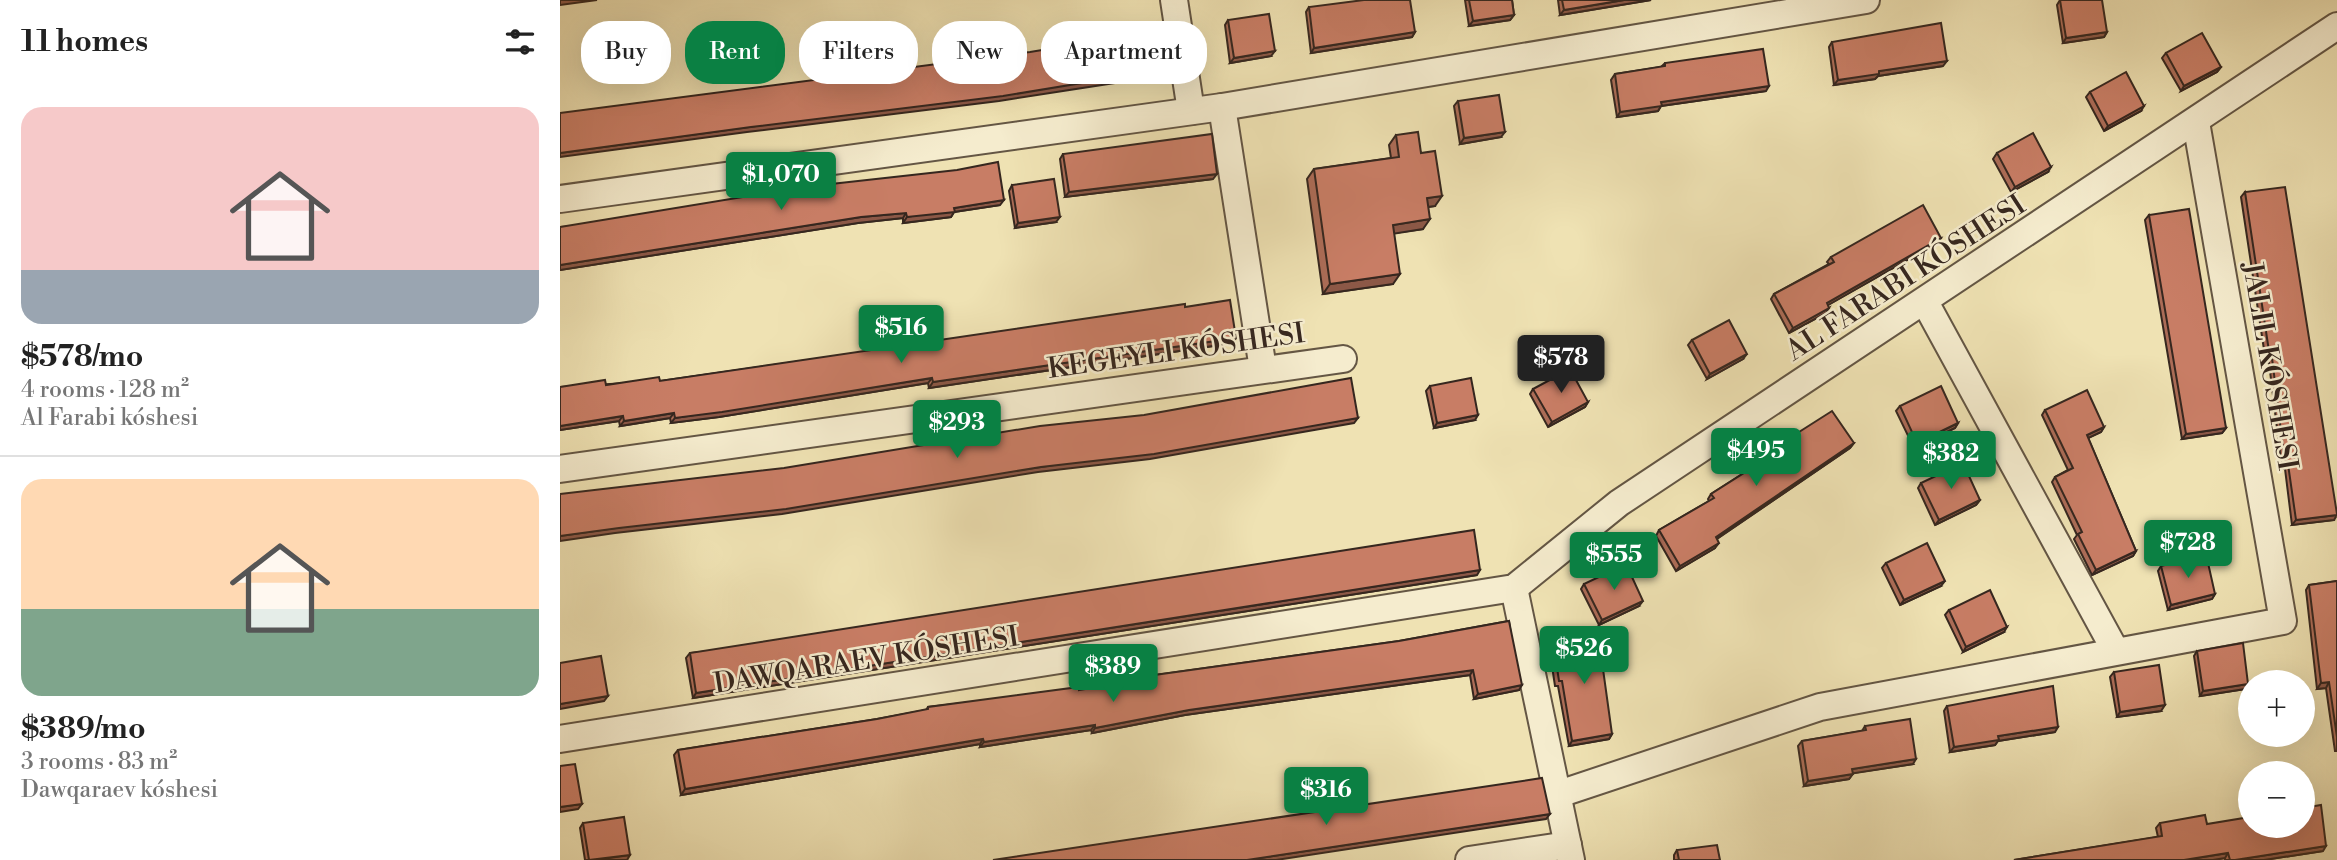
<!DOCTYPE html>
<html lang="en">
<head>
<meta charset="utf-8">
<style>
  :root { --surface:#fff; --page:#f2f2f2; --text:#222; --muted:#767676; --line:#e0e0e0; --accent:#0b8043 }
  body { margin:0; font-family:"Libre Bodoni",serif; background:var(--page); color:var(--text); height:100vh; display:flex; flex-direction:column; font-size:26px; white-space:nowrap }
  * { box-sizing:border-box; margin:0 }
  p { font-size:23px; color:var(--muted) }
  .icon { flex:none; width:38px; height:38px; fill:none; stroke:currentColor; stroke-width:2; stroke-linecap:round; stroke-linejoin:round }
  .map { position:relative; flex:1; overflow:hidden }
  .details { display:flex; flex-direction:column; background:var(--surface); width:560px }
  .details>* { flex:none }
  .guide { position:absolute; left:21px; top:21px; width:665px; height:63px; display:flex; gap:14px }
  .controls { position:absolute; left:1678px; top:670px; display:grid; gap:14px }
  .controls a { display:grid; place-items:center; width:77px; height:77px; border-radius:50%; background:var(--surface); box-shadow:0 7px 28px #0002; font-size:35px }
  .price { position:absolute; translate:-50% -60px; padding:0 16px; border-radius:7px; background:var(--accent); color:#fff; font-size:23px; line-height:46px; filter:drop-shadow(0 2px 4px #0008) }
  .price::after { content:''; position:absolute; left:50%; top:42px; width:21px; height:16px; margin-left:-10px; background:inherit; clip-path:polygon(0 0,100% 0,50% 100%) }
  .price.active { background:#222; color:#fff }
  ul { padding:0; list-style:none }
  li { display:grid; align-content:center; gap:14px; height:371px; padding:0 21px }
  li+li { border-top:2px solid var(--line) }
  li span { display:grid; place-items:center; height:217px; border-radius:21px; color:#555 }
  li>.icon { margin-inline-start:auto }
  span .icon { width:126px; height:126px; fill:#fffc; stroke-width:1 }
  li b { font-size:30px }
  h2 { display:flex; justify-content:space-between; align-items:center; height:84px; padding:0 21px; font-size:30px }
  .tag { padding:0 24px; border-radius:28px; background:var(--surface); box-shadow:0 7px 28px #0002; font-size:24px; line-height:63px }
  .tag.active { background:var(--accent); color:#fff }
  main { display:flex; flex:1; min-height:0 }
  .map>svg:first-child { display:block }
</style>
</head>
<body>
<main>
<section class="details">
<h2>11 homes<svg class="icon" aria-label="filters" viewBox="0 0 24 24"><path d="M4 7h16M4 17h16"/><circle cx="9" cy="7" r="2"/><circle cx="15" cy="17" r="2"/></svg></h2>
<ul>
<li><span style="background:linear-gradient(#f6c9c9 75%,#9aa5b1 0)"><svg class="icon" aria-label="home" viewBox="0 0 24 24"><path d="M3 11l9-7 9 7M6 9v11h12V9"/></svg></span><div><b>$578/mo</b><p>4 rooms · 128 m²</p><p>Al Farabi kóshesi</p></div></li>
<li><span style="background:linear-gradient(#ffd9b3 60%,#7fa58c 0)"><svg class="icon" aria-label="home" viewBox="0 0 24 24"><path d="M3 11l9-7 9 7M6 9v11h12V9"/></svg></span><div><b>$389/mo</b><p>3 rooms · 83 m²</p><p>Dawqaraev kóshesi</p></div></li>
</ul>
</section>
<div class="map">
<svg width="1777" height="860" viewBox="0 0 1777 860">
  <rect width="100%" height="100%" fill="#efe2b3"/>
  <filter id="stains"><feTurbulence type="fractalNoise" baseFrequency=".00286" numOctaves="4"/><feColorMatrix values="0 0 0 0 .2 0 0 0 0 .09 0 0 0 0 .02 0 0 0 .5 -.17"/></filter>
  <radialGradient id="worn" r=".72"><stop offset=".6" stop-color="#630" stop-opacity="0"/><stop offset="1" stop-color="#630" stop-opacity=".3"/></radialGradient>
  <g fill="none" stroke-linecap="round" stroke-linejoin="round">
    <g stroke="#645644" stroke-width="30">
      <g id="minor">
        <polyline points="614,0 631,111"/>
        <polyline points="662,107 703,369"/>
        <polyline points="0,199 662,107 1306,0"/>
        <polyline points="1365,302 1555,650"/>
        <polyline points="0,469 783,359"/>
        <polyline points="954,588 1011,860"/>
        <polyline points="0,739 954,588 1059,503 1777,26"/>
        <polyline points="999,794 1260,707 1723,621 1636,122"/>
        <polyline points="909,860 1008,845"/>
      </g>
    </g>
    <use href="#minor" stroke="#f5ecce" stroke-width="26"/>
  </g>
  <g fill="#ac6c57" stroke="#36271f" stroke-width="2">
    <polygon points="905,0 952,0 954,15 950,20 909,26"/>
    <polygon points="998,0 1091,0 1000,15"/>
    <polygon points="1500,0 1547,32 1544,37 1503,43 1497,5"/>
    <polygon points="749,7 855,32 852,37 751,53 746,12"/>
    <polygon points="668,20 711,56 670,63 665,25"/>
    <polygon points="1272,42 1383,66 1318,76 1315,79 1274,85 1269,47"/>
    <polygon points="1606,53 1661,67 1657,72 1621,91 1602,58"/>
    <polygon points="1105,63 1206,91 1101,106 1098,111 1057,117 1051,80 1055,74 1101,67"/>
    <polygon points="1530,92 1581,111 1544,131 1526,97"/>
    <polygon points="898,101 941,137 900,144 894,106"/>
    <polygon points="836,135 861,153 875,206 868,207 863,229 834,233 833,284 763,294 747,179 754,169 831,158 829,145"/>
    <polygon points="1437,153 1488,172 1451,192 1433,159"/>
    <polygon points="503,154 653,179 505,197 500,159"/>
    <polygon points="452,185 496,222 455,228 449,191"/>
    <polygon points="1685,192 1774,520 1732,525 1725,469 1722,469 1709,363 1706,363 1681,197"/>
    <polygon points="440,205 394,212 391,217 343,223 343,218 298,223 0,270 0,227"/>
    <polygon points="1589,215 1666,428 1662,433 1622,439 1585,220"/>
    <polygon points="1381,238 1377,243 1268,305 1266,313 1229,333 1211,299 1214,294 1269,264 1267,262 1271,257"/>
    <polygon points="625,307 673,343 369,388 368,383 159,417 111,423 110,418 60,426 59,421 0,430 0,387 100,381"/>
    <polygon points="1132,340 1183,359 1147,379 1128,345"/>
    <polygon points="870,386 915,420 874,428 866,391"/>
    <polygon points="973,389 1028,402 1025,407 988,427 970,394"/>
    <polygon points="1340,406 1398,423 1395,428 1354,448 1336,411"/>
    <polygon points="1485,410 1544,427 1541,432 1528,438 1576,551 1573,556 1532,575 1514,539 1517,535 1492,482 1495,477 1508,470 1482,415"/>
    <polygon points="1294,443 1290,448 1157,539 1155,548 1116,571 1096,536 1099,530 1149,501 1148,499 1151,494 1215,453 1214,451 1217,446"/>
    <polygon points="1361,483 1420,500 1416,505 1375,525 1358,488"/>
    <polygon points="1326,563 1381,586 1340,605 1322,568"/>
    <polygon points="1601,566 1655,594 1652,599 1608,610 1598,571"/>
    <polygon points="917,575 133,698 126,658 130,653"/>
    <polygon points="1777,581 1777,751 1775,751 1766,688 1757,689 1746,590 1749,585"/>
    <polygon points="1024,584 1079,606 1039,625 1021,589"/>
    <polygon points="1389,610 1444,632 1403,652 1385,615"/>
    <polygon points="949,621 959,690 914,699 910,675 625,715 532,733 531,730 420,747 420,744 121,795 114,755 118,750 317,719 366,710 368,707 519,690 577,681 580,677 839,641"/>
    <polygon points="993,641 1052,734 1049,739 1009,746 998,686 995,686 989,646"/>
    <polygon points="1637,651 1688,684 1685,689 1640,696 1634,656"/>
    <polygon points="1554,672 1601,711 1557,717 1550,677"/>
    <polygon points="1387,706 1495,732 1438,741 1435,745 1390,752 1384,711"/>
    <polygon points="1305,726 1353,764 1293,773 1289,779 1244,786 1238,746 1242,741 1302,731"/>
    <polygon points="23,823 67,860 25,860 20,828"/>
    <polygon points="1600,823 1647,824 1763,851 1704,860 1665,860 1665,858 1653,860 1454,860 1598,837 1596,828"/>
    <polygon points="1117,850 1160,860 1114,860 1114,855"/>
  </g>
  <g fill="#8c5847" stroke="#36271f" stroke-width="2">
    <polygon points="0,0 37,0 0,5"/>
    <polygon points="1064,0 1091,0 1000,15 1004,10"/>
    <polygon points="954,15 950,20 909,26 913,21"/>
    <polygon points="855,32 852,37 751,53 754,48"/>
    <polygon points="1547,32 1544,37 1503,43 1506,38"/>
    <polygon points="715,51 711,56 670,63 674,58"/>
    <polygon points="1387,61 1383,66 1318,76 1315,79 1274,85 1278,80 1319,71"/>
    <polygon points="1661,67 1657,72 1621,91 1624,86"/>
    <polygon points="577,74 574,80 439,101 187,132 0,157 0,153"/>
    <polygon points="1209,86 1206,91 1101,106 1098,111 1057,117 1060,112 1101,102"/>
    <polygon points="1584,106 1581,111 1544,131 1548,126"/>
    <polygon points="945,132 941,137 900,144 904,138"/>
    <polygon points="1491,167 1488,172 1451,192 1455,187"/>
    <polygon points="657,174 653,179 505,197 509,192"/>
    <polygon points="882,196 875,206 860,208 867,198"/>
    <polygon points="444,200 440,205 394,212 391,217 343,223 347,217 394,208"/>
    <polygon points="346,213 343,218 298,223 0,270 0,265 301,217"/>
    <polygon points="500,217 496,222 455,228 458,223"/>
    <polygon points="870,219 863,229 826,235 833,225"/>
    <polygon points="1381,238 1377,243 1263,308 1267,303"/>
    <polygon points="840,274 833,284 763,294 770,284"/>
    <polygon points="1269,308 1266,313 1229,333 1233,328"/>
    <polygon points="676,338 673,343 369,388 373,382"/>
    <polygon points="1187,354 1183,359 1147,379 1150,374"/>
    <polygon points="372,378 368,383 159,417 111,423 115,418"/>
    <polygon points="1028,402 1025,407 988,427 992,422"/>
    <polygon points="114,413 110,418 60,426 64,421"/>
    <polygon points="918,415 915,420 874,428 877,423"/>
    <polygon points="63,416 59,421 0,430 0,426"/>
    <polygon points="798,418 794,423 590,459 478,472 222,514 55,533 0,541 0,536 481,467"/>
    <polygon points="1398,423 1395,428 1354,448 1357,443"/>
    <polygon points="1544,427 1541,432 1524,440 1527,435"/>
    <polygon points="1666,428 1662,433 1622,439 1626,434"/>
    <polygon points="1294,443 1290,448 1152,542 1156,537"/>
    <polygon points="1420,500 1416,505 1375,525 1379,520"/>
    <polygon points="1777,515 1774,520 1732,525 1736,520"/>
    <polygon points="1159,543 1155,548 1116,571 1120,566"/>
    <polygon points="1576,551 1573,556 1532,575 1536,570"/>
    <polygon points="920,570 917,575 133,698 136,693"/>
    <polygon points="1385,581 1381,586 1340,605 1344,600"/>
    <polygon points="1655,594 1652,599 1608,610 1611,605"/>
    <polygon points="1083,601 1079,606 1039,625 1042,620"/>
    <polygon points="1447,627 1444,632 1403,652 1406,647"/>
    <polygon points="913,670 910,675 625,715 532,733 535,728 629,710"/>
    <polygon points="1769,682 1766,688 1757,689 1761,683"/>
    <polygon points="1688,684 1685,689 1640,696 1643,691"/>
    <polygon points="962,685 959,690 914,699 918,694"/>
    <polygon points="48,696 44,701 0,709 0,704"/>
    <polygon points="1605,705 1601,711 1557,717 1560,712"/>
    <polygon points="535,725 531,730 420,747 424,742"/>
    <polygon points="1498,727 1495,732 1438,741 1435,745 1390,752 1394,747 1438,736"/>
    <polygon points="1052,734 1049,739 1009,746 1012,741"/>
    <polygon points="423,739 420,744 121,795 125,789"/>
    <polygon points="1356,759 1353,764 1289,774 1292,769"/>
    <polygon points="1293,774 1289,779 1244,786 1248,781"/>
    <polygon points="22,804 18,809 0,812 0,807"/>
    <polygon points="990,814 986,819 716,860 687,860"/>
    <polygon points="1766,846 1763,851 1704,860 1675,860"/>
    <polygon points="1668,853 1665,858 1653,860 1624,860"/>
    <polygon points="70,855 67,860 35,860"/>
  </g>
  <g fill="#c87d65" stroke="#36271f" stroke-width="2">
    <polygon points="804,0 850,0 855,32 754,48 749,7"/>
    <polygon points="909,0 952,0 954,15 913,21"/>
    <polygon points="1002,0 1064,0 1004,10"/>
    <polygon points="1500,0 1542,0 1547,32 1506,38"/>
    <polygon points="709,14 715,51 674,58 668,20"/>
    <polygon points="1381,23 1387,61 1319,71 1319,74 1278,80 1272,42"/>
    <polygon points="1642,33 1661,67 1624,86 1606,53"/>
    <polygon points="572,34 577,74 443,96 191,127 0,153 0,113 470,52 525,43 524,40"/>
    <polygon points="1203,49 1209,86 1101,102 1102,106 1060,112 1055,74 1105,66 1105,63"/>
    <polygon points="1566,72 1584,106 1548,126 1530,92"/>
    <polygon points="939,95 945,132 904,138 898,101"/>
    <polygon points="858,132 861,153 875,151 882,196 867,198 870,219 833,225 840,274 770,284 754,169 839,157 836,135"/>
    <polygon points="1473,133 1491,167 1455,187 1437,153"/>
    <polygon points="652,134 657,174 509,192 503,154"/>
    <polygon points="438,162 444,200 394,208 395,212 347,217 346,213 301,217 0,265 0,227 244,187 397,170"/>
    <polygon points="494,179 500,217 458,223 452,185"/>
    <polygon points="1725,187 1777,514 1777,515 1736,520 1728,464 1725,464 1712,358 1710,358 1685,192"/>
    <polygon points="1363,205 1381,238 1267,303 1269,308 1233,328 1214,294 1274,262 1271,257"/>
    <polygon points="1629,209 1666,428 1626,434 1589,215"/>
    <polygon points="670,300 676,338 373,382 372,378 162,412 115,418 114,413 64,421 63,416 0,426 0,387 45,380 46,385 99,377 100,381 625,304 625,307"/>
    <polygon points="1169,320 1187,354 1150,374 1132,340"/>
    <polygon points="1010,369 1028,402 992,422 973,389"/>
    <polygon points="791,378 798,418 594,454 481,467 226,509 59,528 0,536 0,494 224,468 480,426 584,415"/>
    <polygon points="911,378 918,415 877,423 870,386"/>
    <polygon points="1381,386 1398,423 1357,443 1340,406"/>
    <polygon points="1527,390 1544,427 1527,435 1576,551 1536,570 1518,534 1522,532 1495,477 1513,468 1485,410"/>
    <polygon points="1272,411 1294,443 1156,537 1159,543 1120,566 1099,530 1154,498 1151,494 1220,450 1217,446"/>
    <polygon points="1403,463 1420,500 1379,520 1361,483"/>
    <polygon points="914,530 920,570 136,693 130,653"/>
    <polygon points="1367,543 1385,581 1344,600 1326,563"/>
    <polygon points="1646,554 1655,594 1611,605 1601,566"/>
    <polygon points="1066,564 1083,601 1042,620 1024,584"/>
    <polygon points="1777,581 1777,737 1769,682 1761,683 1749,585"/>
    <polygon points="1430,590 1447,627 1406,647 1389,610"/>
    <polygon points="949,621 962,685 918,694 913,670 629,710 535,728 535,725 424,742 423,739 125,789 118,750 317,719 368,709 368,707 519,687 519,690 580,680 580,677 839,641"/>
    <polygon points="1038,633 1052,734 1012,741 1002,681 999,681 993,641"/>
    <polygon points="1683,643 1688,684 1643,691 1637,651"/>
    <polygon points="41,656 48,696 0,704 0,663"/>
    <polygon points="1599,665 1605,705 1560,712 1554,672"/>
    <polygon points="1493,686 1498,727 1438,736 1439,740 1394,747 1387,706"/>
    <polygon points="1350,719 1356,759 1292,769 1293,774 1248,781 1242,741 1306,730 1305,726"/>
    <polygon points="15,764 22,804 0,807 0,766"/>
    <polygon points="982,778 990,814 687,860 433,860"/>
    <polygon points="1761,805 1766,846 1675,860 1670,860 1668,853 1624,860 1454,860 1602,836 1600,823 1645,815 1647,824 1690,817 1690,826 1743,826 1743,808"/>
    <polygon points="64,817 70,855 29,860 23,823"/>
    <polygon points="1157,845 1160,860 1119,860 1117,850"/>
  </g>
  <g text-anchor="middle" stroke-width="5" stroke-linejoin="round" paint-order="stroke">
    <g font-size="28" fill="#36271f" stroke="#f5ecce">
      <text transform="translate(1345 277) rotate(-33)" y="10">AL FARABI KÓSHESI</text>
      <text transform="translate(616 350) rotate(-8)" y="10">KEGEYLI KÓSHESI</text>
      <text transform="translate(1711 366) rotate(80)" y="10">JALIL KÓSHESI</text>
      <text transform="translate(306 659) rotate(-9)" y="10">DAWQARAEV KÓSHESI</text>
    </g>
  </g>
  <rect width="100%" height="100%" filter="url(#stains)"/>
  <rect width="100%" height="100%" fill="url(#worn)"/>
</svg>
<div class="controls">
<a>+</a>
<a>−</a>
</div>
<b class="price" style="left:221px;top:212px">$1,070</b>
<b class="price" style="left:341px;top:365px">$516</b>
<b class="price active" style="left:1001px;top:395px">$578</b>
<b class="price" style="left:397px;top:460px">$293</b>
<b class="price" style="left:1196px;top:488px">$495</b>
<b class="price" style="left:1391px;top:491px">$382</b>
<b class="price" style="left:1628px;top:580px">$728</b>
<b class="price" style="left:1054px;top:592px">$555</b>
<b class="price" style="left:1024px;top:686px">$526</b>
<b class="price" style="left:553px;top:704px">$389</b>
<b class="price" style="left:766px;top:827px">$316</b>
<div class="guide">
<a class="tag">Buy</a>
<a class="tag active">Rent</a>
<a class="tag">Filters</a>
<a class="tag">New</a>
<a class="tag">Apartment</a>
</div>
</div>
</main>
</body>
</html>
